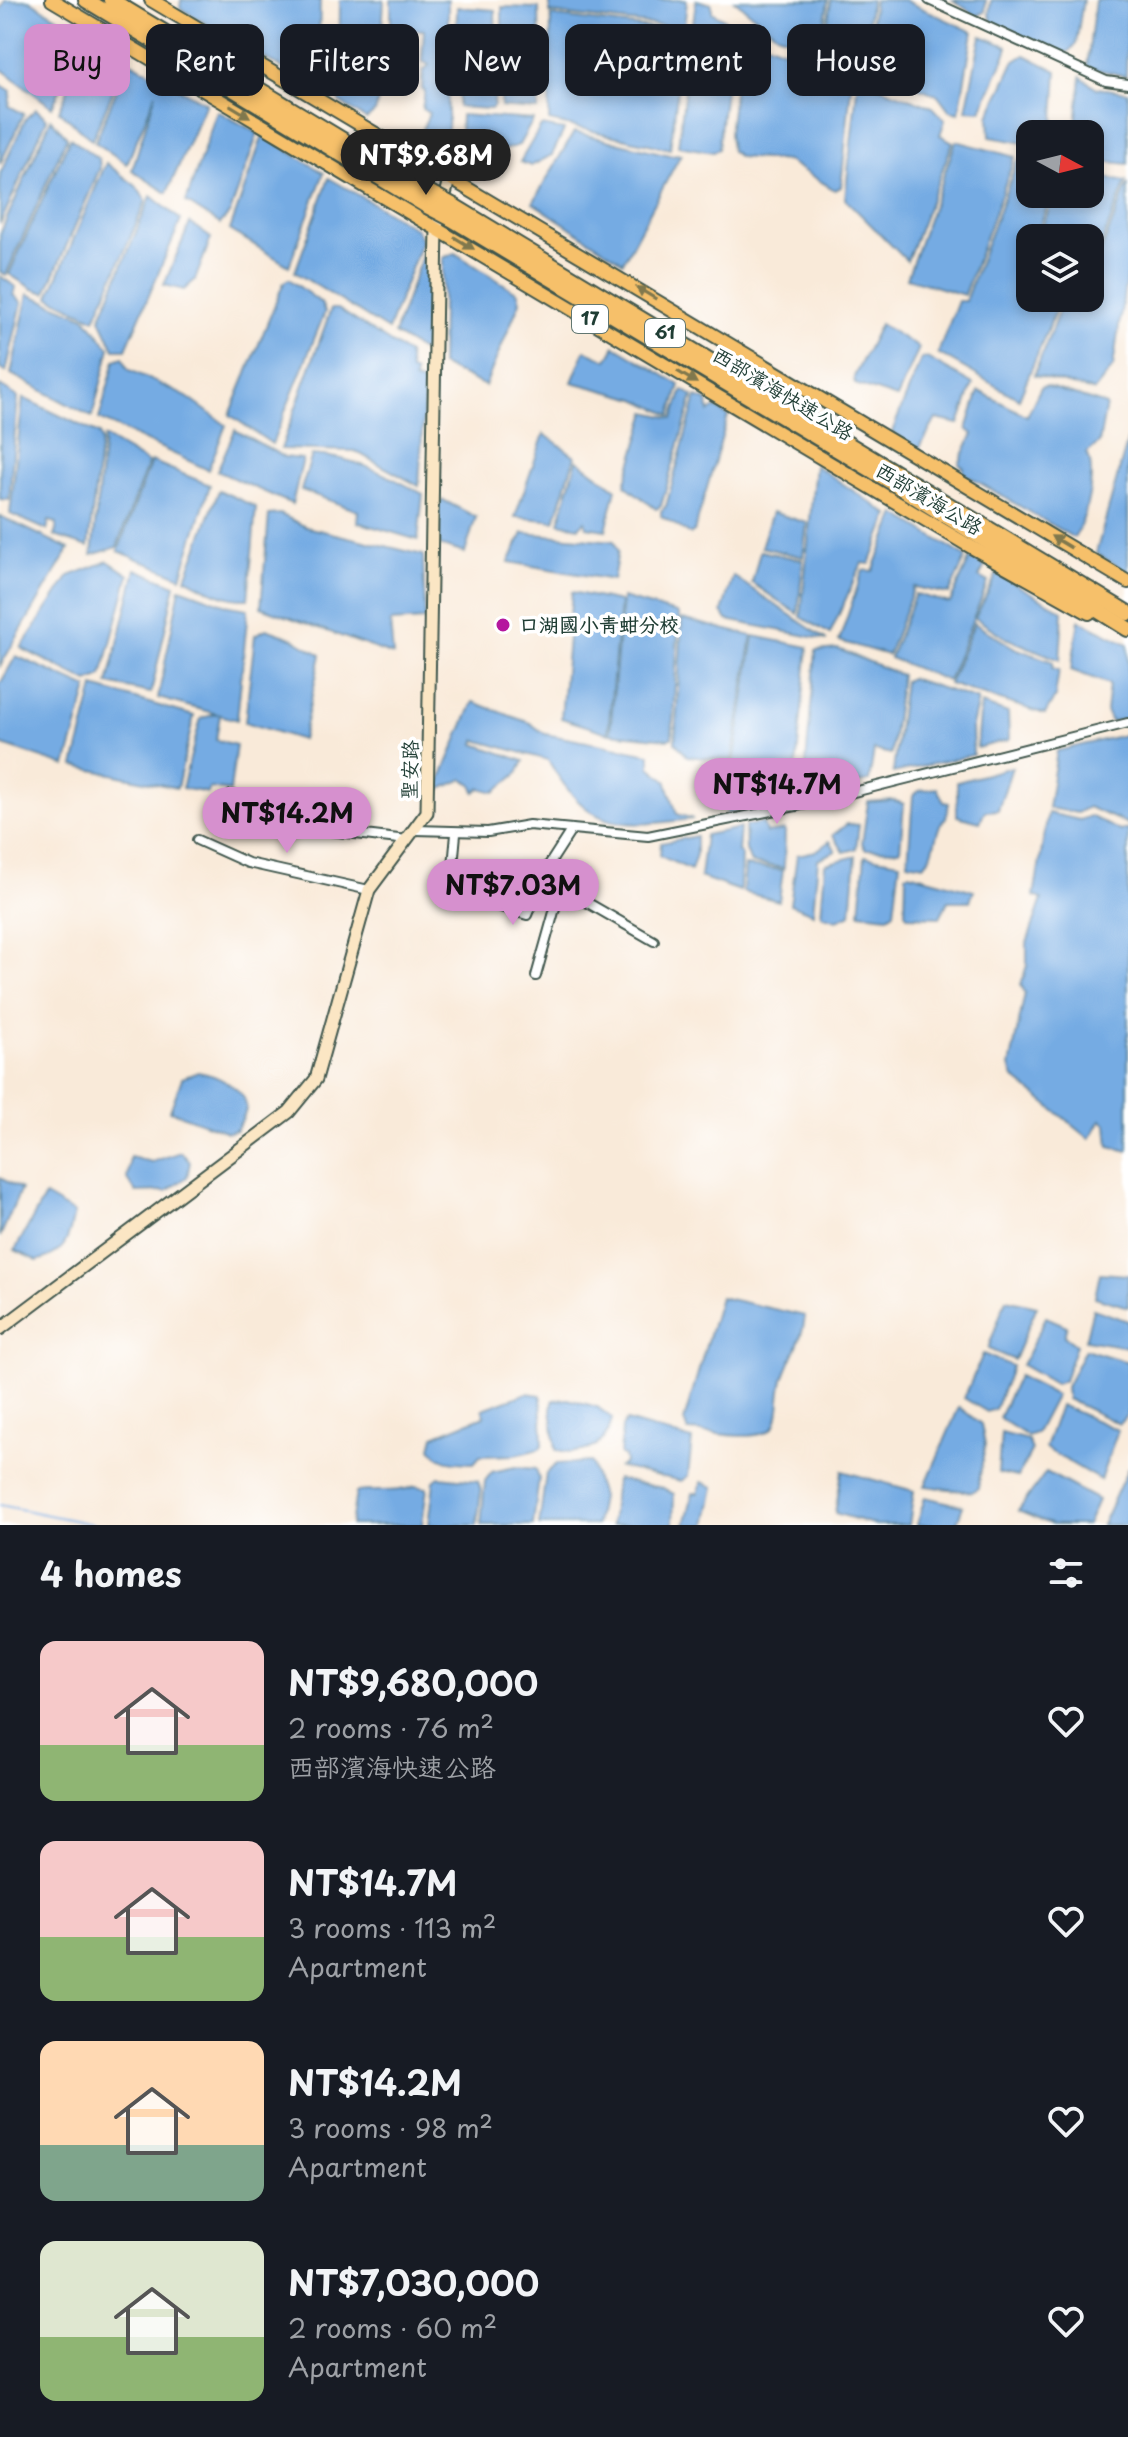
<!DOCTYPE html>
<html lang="en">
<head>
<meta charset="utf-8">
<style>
  :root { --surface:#171b24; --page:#242831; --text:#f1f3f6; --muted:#9ea1a6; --accent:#d690ce }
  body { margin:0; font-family:"Playpen Sans","LXGW WenKai TC",sans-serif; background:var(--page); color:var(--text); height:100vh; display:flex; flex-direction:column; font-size:30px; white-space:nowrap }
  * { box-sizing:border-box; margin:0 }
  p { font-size:26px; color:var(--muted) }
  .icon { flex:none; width:44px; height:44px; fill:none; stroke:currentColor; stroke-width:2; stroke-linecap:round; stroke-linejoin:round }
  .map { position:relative; height:1525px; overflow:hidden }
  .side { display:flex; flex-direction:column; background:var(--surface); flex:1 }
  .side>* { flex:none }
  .banner { position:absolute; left:24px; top:24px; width:1080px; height:72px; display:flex; gap:16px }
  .needle { width:52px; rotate:97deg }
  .controls { position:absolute; left:1016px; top:120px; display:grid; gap:16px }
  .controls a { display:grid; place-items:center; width:88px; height:88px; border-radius:16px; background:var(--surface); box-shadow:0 4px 12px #0003; font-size:40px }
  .price { position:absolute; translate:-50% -68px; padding:0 18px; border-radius:28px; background:var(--accent); color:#111; font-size:26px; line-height:52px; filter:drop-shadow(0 2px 4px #0008) }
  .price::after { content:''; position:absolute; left:50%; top:48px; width:24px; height:18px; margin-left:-12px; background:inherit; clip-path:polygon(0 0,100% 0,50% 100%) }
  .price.selected { background:#222; color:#fff }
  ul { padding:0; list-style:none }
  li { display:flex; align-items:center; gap:24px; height:200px; padding:0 40px }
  li span { display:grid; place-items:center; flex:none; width:224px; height:160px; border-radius:16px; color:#555 }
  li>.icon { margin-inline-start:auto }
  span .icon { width:96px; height:96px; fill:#fffc; stroke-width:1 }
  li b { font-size:34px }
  h2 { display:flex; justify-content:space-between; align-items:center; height:96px; padding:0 40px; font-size:34px }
  .tag { padding:0 28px; border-radius:16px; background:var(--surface); box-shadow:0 4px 12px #0003; font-size:28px; line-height:72px }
  .tag.selected { background:var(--accent); color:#111 }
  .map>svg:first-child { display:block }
</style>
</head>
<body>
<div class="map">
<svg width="1128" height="1525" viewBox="0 0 1128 1525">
  <rect width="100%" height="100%" fill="#fff"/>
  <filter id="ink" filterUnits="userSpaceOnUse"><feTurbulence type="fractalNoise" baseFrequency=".0125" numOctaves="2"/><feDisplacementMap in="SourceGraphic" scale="16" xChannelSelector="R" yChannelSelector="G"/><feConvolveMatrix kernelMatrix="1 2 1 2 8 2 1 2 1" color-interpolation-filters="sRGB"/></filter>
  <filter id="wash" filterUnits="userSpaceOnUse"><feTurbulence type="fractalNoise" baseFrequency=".006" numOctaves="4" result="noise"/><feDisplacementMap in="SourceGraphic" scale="32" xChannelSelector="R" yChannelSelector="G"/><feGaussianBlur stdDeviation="1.8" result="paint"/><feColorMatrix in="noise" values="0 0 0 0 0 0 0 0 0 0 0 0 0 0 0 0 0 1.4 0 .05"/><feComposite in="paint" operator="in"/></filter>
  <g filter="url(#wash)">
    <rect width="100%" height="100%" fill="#f9ead9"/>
    <g fill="#75abe3" stroke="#4a748c" stroke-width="2">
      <polygon points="5,0 29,0 86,35 52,107 0,68 0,11"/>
      <polygon points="181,0 320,0 318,88 261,56 263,51 257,53 180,8"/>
      <polygon points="340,0 384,0 378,101 375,112 366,119 339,102"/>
      <polygon points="391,0 448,0 448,148 425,142 422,131 429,113 422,109 425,91 422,90 423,72 429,65 422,61 424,30 391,30"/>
      <polygon points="550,0 687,0 684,28 550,13"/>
      <polygon points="696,0 712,4 712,12 730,23 732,29 718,149 713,152 678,146"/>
      <polygon points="734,0 828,0 821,50 777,34"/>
      <polygon points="831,0 871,0 861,65 823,52"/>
      <polygon points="874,0 904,0 973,32 959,113 950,111 938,95 866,67"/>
      <polygon points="953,0 986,0 985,12 977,16"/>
      <polygon points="991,0 1083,0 1076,44 1067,53 1057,52 993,24 989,14"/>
      <polygon points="1095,0 1128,0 1126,76 1087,67"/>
      <polygon points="457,7 495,10 496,55 456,54"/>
      <polygon points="502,7 539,8 540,55 502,55"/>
      <polygon points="551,16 685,32 670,149 549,121"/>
      <polygon points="981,36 1007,46 1007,51 981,111 966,110"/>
      <polygon points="90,37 127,59 92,140 59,111"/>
      <polygon points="759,40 852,77 841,187 835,190 787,161 739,157 731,151 729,133 739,52 754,49"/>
      <polygon points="1025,55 1057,71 1053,134 1030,134 1030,144 990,137 989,116 1014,62"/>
      <polygon points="129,61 206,103 167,193 132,170 156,93 127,164 95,142"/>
      <polygon points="461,63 496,67 494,105 491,109 458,107"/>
      <polygon points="503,64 538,65 538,110 501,107"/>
      <polygon points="1081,77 1097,88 1128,92 1128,164 1090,160 1090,134 1075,134"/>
      <polygon points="858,79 933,107 945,120 940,135 953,142 907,261 845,199"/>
      <polygon points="0,84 11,91 9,106 24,114 0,164"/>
      <polygon points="36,109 47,119 0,224 0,174 26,118"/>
      <polygon points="217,111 258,133 230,213 220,224 186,202"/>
      <polygon points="461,115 533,120 519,145 499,152 460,138"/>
      <polygon points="51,119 67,137 6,275 0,272 0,234"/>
      <polygon points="541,126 564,130 552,155 531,166 520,162"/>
      <polygon points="574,132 670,155 681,154 623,262 533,203"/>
      <polygon points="263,135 324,173 289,266 230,230"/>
      <polygon points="70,138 99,159 100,168 46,293 33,289 9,274"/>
      <polygon points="956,141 1015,157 964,295 907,278"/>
      <polygon points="1024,158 1030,159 1030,194 1052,194 1035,238 1030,238 1030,251 1014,294 1042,301 1056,309 1019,399 938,353 958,301 965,301 1017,162"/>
      <polygon points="106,163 136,186 146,201 95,319 49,297"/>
      <polygon points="1090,175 1126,182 1090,272 1090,238 1038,238 1055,194 1090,194"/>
      <polygon points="329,178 415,228 422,240 388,330 295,272"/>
      <polygon points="1128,184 1128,265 1113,367 1094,391 1034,375 1061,306 1078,308 1083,298 1090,298 1090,279"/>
      <polygon points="151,196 181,220 126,349 114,349 100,319"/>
      <polygon points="190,223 211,238 195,280 184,290 164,285"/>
      <polygon points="428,239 429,355 394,334"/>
      <polygon points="455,253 518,293 520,302 485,386 441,365 443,258"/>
      <polygon points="0,276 16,287 14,295 22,302 6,372 0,369"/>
      <polygon points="289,279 321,303 325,312 272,444 230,415 284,282"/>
      <polygon points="28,294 85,317 110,348 92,417 11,374"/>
      <polygon points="331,309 338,309 408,354 410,371 415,372 414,380 425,383 419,486 355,451 281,449"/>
      <polygon points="880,324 919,348 897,398 855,384 854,377"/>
      <polygon points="615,346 680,385 671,415 636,399 572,382 585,350 607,360"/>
      <polygon points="123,357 128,369 187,397 226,425 208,470 99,419 115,360"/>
      <polygon points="927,358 973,384 959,424 936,419 919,449 892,432 921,359"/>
      <polygon points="0,386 18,397 9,500 0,499"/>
      <path d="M1046,386L1106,405L1099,443L1087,453C1097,472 1086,520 1074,538L963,473L964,468L959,464L973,434L967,429L979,391L1027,416L1041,387Z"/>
      <polygon points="683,390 693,396 661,506 656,509 625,485 647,412 673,418"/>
      <polygon points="696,397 707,401 709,412 716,408 728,416 694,532 690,534 661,516 661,511 666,506"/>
      <polygon points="23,398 99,434 101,441 88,547 55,536 57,523 49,521 47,530 10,514"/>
      <polygon points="235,430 284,457 303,459 292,504 217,471"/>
      <polygon points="544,434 575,456 555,521 515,517"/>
      <polygon points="104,437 148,463 117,547 92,555"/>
      <polygon points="1128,439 1128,572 1096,553"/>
      <path d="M312,455C355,457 385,474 423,494L418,540L357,522L358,511L301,490Z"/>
      <polygon points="577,460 616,489 606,530 587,527 585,521 579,527 559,523"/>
      <polygon points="151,461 210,485 181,577 118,551"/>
      <polygon points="815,465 889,515 870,564 862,563 830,634 801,617"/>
      <path d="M219,490L256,507L248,599C224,600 206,589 186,578Z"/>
      <polygon points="443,500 476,517 465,553 439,545 439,503"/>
      <polygon points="772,512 807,523 803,557 761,547"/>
      <polygon points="280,514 306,527 423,555 425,620 390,622 393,655 261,607 269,515"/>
      <polygon points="896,514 966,557 949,594 914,587 888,655 839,641 863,570 873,571"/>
      <polygon points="0,516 69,549 0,666"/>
      <polygon points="523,533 614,541 618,551 613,580 509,562"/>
      <polygon points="760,551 803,560 798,614 752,583"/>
      <polygon points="970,558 985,566 979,577 988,582 948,681 890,658 915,594 950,603"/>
      <polygon points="108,561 129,575 102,676 88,682 21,648 69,576"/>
      <polygon points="136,569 175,585 151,693 108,684"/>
      <polygon points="997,574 1063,611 1060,660 1006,638 975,618"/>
      <polygon points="733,576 827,640 727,620 722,612"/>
      <polygon points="180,588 230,606 248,609 237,720 220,715 216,740 236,745 230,791 209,788 208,793 182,788 201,718 217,714 158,698"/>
      <polygon points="572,592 620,602 608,733 561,718"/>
      <polygon points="622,598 677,613 679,616 672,738 667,739 610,733"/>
      <polygon points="682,619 752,636 732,761 687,756 675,742"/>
      <polygon points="1079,620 1128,644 1128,718 1111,722 1106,711 1109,684 1071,670"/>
      <polygon points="974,623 1015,648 1053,662 1052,668 1059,670 1055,697 1045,714 949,684"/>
      <polygon points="266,629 292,638 321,655 302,740 245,722 255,635"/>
      <polygon points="754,636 808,647 793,798 726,815"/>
      <polygon points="838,649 901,675 891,754 874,750 869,781 809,794 804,786 816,651"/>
      <polygon points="16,656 88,688 66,766 0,744 0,684"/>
      <polygon points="910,678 978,700 972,726 973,755 893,773 904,681"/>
      <polygon points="94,687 194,716 177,788 74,766"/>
      <path d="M473,702L530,723L545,734L650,754V767L666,780L677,814L693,819C617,828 590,831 548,760L476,740L475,744L524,761L518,773L495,792L480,788L475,792L472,784L463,779L435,792Z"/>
      <polygon points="981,704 1008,713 1009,740 977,748"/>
      <polygon points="1128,734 1128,824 1088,807 1077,813 1048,808 1057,751"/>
      <polygon points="1012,767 998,810 985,811 980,822 957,816 957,782"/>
      <path d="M937,788L944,802L949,803L946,818C932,830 938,855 923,865L908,862L913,796L919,791Z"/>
      <polygon points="893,800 904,804 900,850 865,849 862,843 868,802"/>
      <polygon points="1048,813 1080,820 1090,816 1120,831 1128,829 1128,1151 1109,1146 1107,1125 1101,1120 1090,1139 1014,1078 1010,1066 1025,993 1021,985 1027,965 1027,943 1042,899 1034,896"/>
      <polygon points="763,823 766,833 785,830 784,868 751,863 746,850 745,826"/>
      <polygon points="847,824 859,825 856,849 844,852 833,835"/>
      <polygon points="740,828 738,852 741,853 740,891 700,877 705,835"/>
      <polygon points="696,836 696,854 691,870 660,856 661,843"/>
      <polygon points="830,841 836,851 818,859 813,913 790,904 797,855 816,851"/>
      <polygon points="856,856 851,914 837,920 821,915 825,864"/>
      <polygon points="865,856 900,862 894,912 888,916 860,913"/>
      <polygon points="745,866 783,870 779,901 743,892"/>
      <polygon points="909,873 974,891 970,901 948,901 940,917 908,916 905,912 906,875"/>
      <path d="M198,1072C213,1074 244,1087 246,1105C247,1114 240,1123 236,1130L227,1132L170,1111L182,1078Z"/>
      <polygon points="181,1152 190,1162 187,1177 167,1191 136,1192 127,1179 130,1157 152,1162"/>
      <polygon points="0,1178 21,1189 0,1237"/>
      <path d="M45,1196L74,1213C68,1241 66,1253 37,1261L15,1250Z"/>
      <polygon points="1100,1273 1128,1275 1128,1307 1095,1297"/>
      <path d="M720,1297L805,1316C803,1340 790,1358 783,1380C779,1394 781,1410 776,1423C766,1446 709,1431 688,1431L684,1421Z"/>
      <polygon points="1006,1299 1037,1306 1014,1360 988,1349"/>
      <polygon points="1093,1309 1128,1321 1128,1347 1085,1340"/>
      <polygon points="1046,1317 1067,1326 1064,1336 1076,1345 1064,1381 1055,1384 1022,1365"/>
      <polygon points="1085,1349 1128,1362 1128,1414 1119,1424 1067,1399 1066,1387"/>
      <polygon points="983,1354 1012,1366 995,1409 987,1412 964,1398"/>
      <polygon points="1018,1376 1056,1395 1036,1433 1027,1436 999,1418"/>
      <path d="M527,1393L541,1395L543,1443L540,1449L515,1455L480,1456L474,1463C455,1462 441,1464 431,1448L434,1436L484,1416L483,1409Z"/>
      <path d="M568,1399L597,1407L612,1418C607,1448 584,1456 556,1450L551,1408L554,1400Z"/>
      <polygon points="1060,1405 1118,1430 1100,1480 1045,1448"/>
      <polygon points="959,1407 981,1424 985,1445 978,1488 971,1492 925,1486"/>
      <polygon points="627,1421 692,1440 688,1476 681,1481 619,1467 625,1463 624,1456 620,1455 622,1427"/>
      <polygon points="1001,1433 1028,1440 1032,1450 1018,1477 998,1473"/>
      <polygon points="591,1462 601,1497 596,1525 539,1525 546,1473 557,1464"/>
      <polygon points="515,1467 536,1469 539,1479 533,1525 481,1525 485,1481 492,1472"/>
      <polygon points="1128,1468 1128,1525 1102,1525"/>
      <polygon points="842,1471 914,1491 909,1525 876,1525 835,1513"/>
      <polygon points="1046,1472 1098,1500 1087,1525 1052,1525 1018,1511"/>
      <polygon points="439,1477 478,1481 481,1491 477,1525 429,1525 434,1481"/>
      <polygon points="616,1479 663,1488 674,1494 673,1525 611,1525"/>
      <polygon points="702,1482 714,1487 706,1525 685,1525 693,1493 698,1493"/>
      <path d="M415,1486L427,1488L422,1525H351L356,1492C376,1489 397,1494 415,1486Z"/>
      <polygon points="925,1497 963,1506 956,1525 917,1525"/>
    </g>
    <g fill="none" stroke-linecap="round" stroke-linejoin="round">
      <polyline stroke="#75abe3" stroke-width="2" points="0,1505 97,1525"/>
    </g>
  </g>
  <g filter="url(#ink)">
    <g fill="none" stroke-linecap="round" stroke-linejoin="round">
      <g stroke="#40574d" stroke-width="12">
        <g id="street">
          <polyline points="929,0 1106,81 1128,84"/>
          <polyline points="231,795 264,800 330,831 407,840"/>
          <polyline points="416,830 488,832 529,825 648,836 806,804 1128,723"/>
          <polyline points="456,834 451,887 486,878 555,884 654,941"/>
          <polyline points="197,840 248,863 369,890"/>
          <polyline points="448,895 471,898 527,915 545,871 572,829"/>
          <polyline points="536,976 561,887"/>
        </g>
      </g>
      <g stroke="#40574d" stroke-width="15">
        <polyline id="secondary" points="0,1329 289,1112 316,1079 369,890 427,812 437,227 450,175"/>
      </g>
      <g stroke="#40574d" stroke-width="16">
        <g id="primary">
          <polyline points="52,0 966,544 1089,613"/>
          <polyline points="151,0 1128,582"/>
        </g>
      </g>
      <g stroke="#40574d" stroke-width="18">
        <g id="highway">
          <polyline points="86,0 425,205"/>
          <polyline points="111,0 432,194"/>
          <polyline points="454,206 1128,613"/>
          <polyline points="450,218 870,469 1128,629"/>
        </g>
      </g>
      <use href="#street" stroke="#fff" stroke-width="8"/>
      <use href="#secondary" stroke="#fbe6c4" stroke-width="11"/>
      <use href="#primary" stroke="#f6c06b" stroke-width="12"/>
      <use href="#highway" stroke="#f6c06b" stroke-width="14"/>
      <g stroke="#40574d" stroke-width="18" stroke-linecap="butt">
        <g id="highway-bridge">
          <polyline points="432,194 454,206"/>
          <polyline points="425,205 450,218"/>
        </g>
      </g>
      <use href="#highway-bridge" stroke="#f6c06b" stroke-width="14"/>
    </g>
    <defs><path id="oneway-solid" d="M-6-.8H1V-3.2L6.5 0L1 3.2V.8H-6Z" transform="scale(2)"/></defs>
    <g fill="#80784d">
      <use href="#oneway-solid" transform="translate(240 111) rotate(31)"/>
      <use href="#oneway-solid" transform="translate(464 243) rotate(31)"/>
      <use href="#oneway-solid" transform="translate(646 293) rotate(-149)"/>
      <use href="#oneway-solid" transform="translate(687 377) rotate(31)"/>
      <use href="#oneway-solid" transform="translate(1061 542) rotate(-149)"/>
    </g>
  </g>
  <circle fill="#b5179e" stroke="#fff" stroke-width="3" cx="503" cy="625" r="8"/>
  <g text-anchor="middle" stroke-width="7" stroke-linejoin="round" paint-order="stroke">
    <g fill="#fff" stroke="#627771" stroke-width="2">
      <rect x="572" y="305" width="36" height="28" rx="6"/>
      <rect x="645" y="319" width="40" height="28" rx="6"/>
    </g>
    <g font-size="18" font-weight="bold" fill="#1f3d34">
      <text x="590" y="325">17</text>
      <text x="665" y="339">61</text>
    </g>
    <g font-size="20" fill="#1f3d34" stroke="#fff">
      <text transform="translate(783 394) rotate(31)" y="7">西部濱海快速公路</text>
      <text transform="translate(929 499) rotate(31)" y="7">西部濱海公路</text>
      <text transform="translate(410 770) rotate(-89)" y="7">聖安路</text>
    </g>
    <g font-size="20" font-weight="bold" fill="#1f3d34" stroke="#fff" text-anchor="start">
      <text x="519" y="632">口湖國小青蚶分校</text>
    </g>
  </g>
</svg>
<div class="controls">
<a><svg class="needle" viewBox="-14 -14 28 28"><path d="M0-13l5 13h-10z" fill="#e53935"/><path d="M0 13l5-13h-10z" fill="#9ea1a6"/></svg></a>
<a><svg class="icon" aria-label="layers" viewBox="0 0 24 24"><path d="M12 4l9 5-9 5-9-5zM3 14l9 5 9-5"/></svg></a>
</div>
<b class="price selected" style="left:426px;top:197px">NT$9.68M</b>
<b class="price" style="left:777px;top:826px">NT$14.7M</b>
<b class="price" style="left:287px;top:855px">NT$14.2M</b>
<b class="price" style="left:513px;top:927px">NT$7.03M</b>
<div class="banner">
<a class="tag selected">Buy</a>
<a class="tag">Rent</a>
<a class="tag">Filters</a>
<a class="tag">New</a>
<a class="tag">Apartment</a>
<a class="tag">House</a>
</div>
</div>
<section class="side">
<h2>4 homes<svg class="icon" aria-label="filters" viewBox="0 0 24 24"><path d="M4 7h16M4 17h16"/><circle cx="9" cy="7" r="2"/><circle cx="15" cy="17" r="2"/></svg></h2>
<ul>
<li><span style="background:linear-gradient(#f6c9c9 65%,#8fb573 0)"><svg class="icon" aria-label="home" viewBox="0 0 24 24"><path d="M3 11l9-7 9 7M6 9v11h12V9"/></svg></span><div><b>NT$9,680,000</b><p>2 rooms · 76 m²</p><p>西部濱海快速公路</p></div><svg class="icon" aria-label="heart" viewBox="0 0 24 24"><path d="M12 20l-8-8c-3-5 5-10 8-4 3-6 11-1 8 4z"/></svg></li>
<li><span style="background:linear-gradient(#f6c9c9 60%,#8fb573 0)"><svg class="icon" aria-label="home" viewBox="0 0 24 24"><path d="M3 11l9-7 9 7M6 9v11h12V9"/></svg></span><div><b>NT$14.7M</b><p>3 rooms · 113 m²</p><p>Apartment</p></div><svg class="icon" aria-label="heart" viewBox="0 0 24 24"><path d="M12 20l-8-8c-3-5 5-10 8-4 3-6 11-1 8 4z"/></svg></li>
<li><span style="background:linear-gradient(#ffd9b3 65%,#7fa58c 0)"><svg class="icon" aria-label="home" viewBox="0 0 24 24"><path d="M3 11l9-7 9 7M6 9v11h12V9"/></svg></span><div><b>NT$14.2M</b><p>3 rooms · 98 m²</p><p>Apartment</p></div><svg class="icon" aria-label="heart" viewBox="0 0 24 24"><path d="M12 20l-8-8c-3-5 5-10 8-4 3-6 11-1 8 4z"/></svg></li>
<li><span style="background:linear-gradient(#dfe7d0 60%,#8fb573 0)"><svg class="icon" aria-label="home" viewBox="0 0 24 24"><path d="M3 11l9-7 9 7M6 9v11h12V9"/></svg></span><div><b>NT$7,030,000</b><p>2 rooms · 60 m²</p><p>Apartment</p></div><svg class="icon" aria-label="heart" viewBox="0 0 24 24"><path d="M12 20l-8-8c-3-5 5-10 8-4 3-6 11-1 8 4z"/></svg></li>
</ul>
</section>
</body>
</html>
